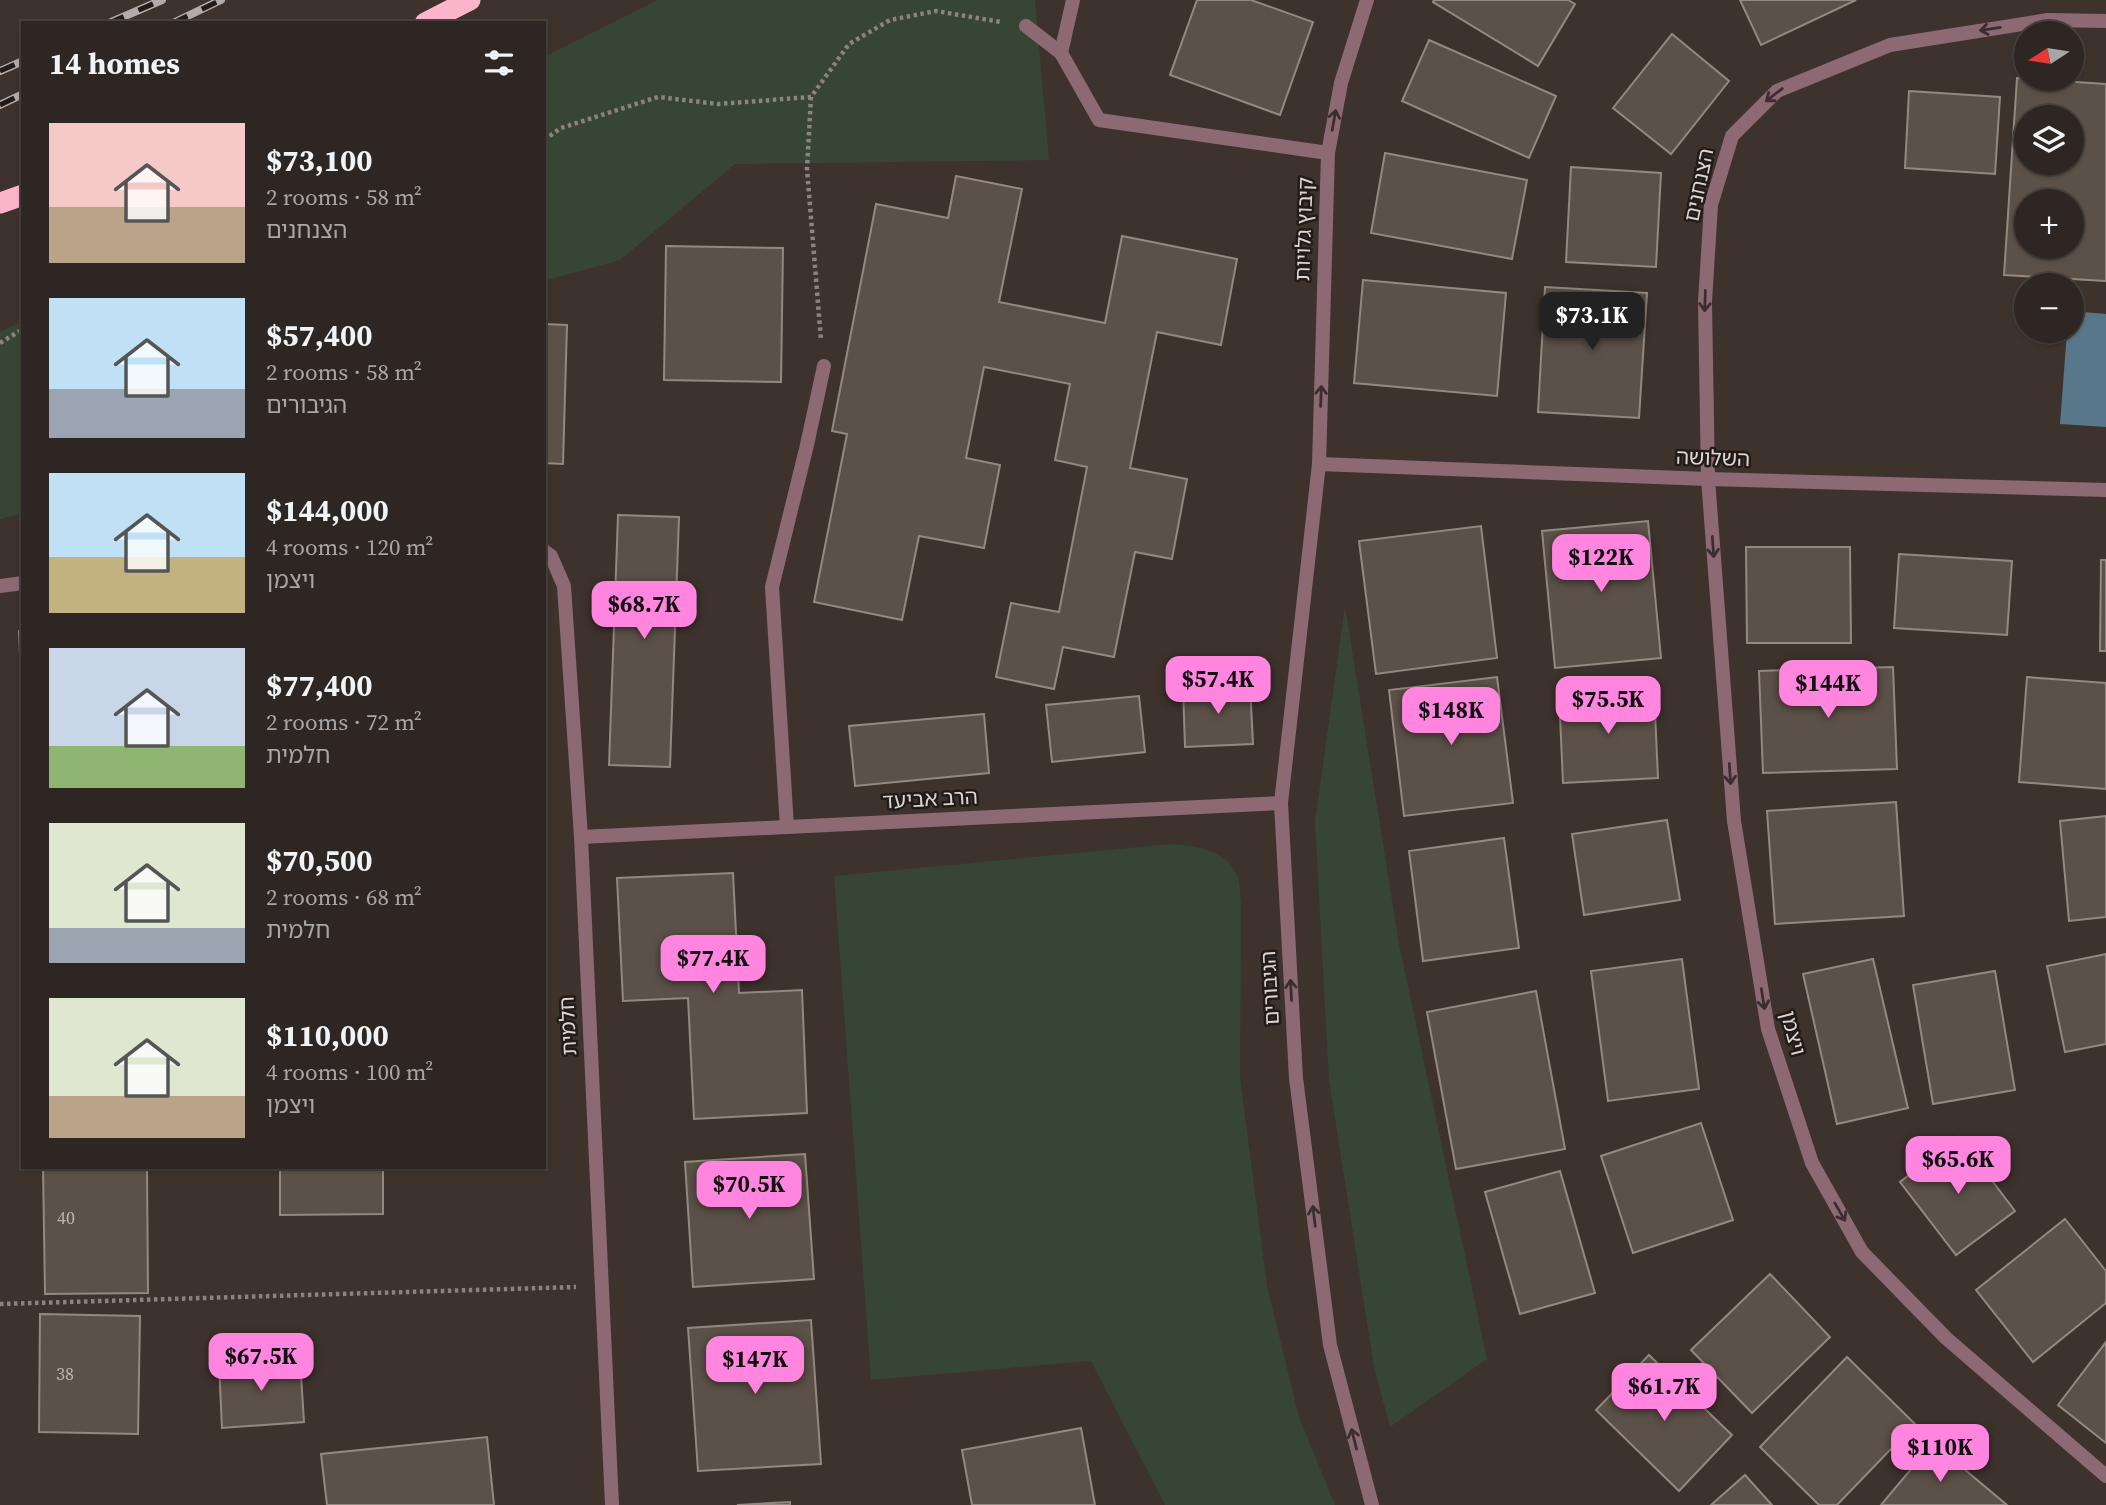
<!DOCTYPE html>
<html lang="en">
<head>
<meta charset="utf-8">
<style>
  :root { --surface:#2e2622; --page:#3a322f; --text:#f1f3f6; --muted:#a7a5a5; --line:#494340; --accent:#ff85df }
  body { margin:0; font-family:"Source Serif 4","Noto Sans Hebrew",serif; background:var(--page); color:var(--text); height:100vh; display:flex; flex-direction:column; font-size:26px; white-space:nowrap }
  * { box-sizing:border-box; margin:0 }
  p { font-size:23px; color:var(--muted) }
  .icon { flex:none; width:38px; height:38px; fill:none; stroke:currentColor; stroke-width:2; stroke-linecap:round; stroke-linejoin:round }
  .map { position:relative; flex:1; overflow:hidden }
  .side { position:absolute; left:21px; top:21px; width:525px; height:1148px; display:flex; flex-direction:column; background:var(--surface); border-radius:0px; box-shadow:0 2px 5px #0004,0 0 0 2px var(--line) }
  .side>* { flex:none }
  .needle { width:46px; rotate:258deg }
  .fabs { position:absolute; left:2014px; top:21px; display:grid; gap:14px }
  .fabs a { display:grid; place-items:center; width:70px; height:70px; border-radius:50%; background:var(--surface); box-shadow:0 2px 5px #0004,0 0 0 2px var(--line); font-size:35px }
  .price { position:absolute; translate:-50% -60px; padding:0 16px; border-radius:14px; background:var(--accent); color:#111; font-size:23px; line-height:46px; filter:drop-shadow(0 2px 4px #0008) }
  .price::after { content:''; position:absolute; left:50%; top:42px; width:21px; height:16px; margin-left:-10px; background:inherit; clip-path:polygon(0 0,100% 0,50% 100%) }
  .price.active { background:#222; color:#fff }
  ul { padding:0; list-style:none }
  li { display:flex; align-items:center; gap:21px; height:175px; padding:0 28px }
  li span { display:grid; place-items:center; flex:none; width:196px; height:140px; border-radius:0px; color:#555 }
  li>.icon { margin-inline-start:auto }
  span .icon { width:84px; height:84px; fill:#fffc; stroke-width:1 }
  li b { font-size:30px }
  h2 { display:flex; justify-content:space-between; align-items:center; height:84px; padding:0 28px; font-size:30px }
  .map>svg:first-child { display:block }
</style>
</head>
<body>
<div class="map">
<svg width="2106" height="1505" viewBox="0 0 2106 1505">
  <rect width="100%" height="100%" fill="#3e322d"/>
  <g fill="#374534">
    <polygon points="658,0 1035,0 1049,160 735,164 620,260 544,281 544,57"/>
    <polygon points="23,321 23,513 0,519 0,332"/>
    <polygon points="1345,606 1399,944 1487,1359 1390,1427 1374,1367 1329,1080 1315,822"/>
    <path d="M1171,844C1196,846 1226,849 1237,875C1240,883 1240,895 1241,903L1240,1077L1267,1286L1299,1417L1335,1505H1165L1091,1361L871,1380L834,876Z"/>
  </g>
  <polygon fill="#58778b" points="2072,311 2106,314 2106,427 2060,424 2067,331 2072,331"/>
  <g fill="#5c5148" stroke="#948980" stroke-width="2" fill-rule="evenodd">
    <polygon points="1197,0 1251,0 1313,22 1280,115 1170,75"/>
    <polygon points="1434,0 1568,0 1575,4 1538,66 1433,2"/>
    <polygon points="1740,0 1856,0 1761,45"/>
    <polygon points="1672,34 1729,81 1671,154 1613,108"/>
    <polygon points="1429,40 1556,96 1529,158 1402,101"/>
    <path d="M2017,78L2106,84V281L2004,275ZM2026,117H2072V163H2026ZM2026,201H2072V247H2026Z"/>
    <polygon points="1909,91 2000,97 1995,174 1905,168"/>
    <polygon points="1385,153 1527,180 1512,259 1371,233"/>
    <polygon points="1571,167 1661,173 1656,267 1566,262"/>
    <polygon points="956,176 1022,189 999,302 1105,323 1122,236 1237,259 1221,345 1157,332 1130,468 1187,479 1172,559 1135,552 1114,657 1063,647 1054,689 996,677 1011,603 1059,612 1087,467 1055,460 1070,384 984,367 966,458 1000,465 984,548 919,536 902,620 814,602 847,434 832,431 876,204 948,218"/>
    <polygon points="666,246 783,248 781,382 664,380"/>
    <polygon points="1363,280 1506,293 1497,396 1354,383"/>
    <polygon points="1545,287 1647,293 1639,418 1538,412"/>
    <polygon points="544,324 567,325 563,464 544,463"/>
    <polygon points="618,515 679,517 670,767 609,765"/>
    <polygon points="1648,521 1661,658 1555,668 1542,531"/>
    <polygon points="1481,526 1497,658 1376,674 1359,541"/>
    <polygon points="1746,547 1850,547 1851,643 1747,643"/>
    <polygon points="1899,554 2012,561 2007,635 1894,628"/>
    <polygon points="2101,560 2106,560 2106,651 2100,651"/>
    <polygon points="19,631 23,631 23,725"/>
    <polygon points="1893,667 1897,769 1763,773 1759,671"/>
    <polygon points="1497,677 1513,803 1404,816 1389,690"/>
    <polygon points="2027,677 2106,683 2106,789 2019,782"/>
    <polygon points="1250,685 1253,744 1185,747 1183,687"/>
    <polygon points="1654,690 1658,778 1563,783 1559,694"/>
    <polygon points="1139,696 1145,752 1052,762 1046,705"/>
    <polygon points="984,714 989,773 855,786 849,726"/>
    <polygon points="1896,802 1904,916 1775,924 1767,811"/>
    <polygon points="2106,816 2106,917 2069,921 2060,821"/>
    <polygon points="1667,820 1680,900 1584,915 1572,834"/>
    <polygon points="1504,838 1519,948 1423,961 1409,851"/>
    <polygon points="733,873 739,993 802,990 807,1113 694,1119 688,998 623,1001 617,878"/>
    <polygon points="2106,954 2106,1044 2065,1052 2047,966"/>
    <polygon points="1682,959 1699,1089 1608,1101 1591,971"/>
    <polygon points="1873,959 1908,1108 1837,1124 1803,974"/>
    <polygon points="1995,971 2015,1090 1933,1104 1913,985"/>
    <polygon points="1536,991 1565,1149 1456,1169 1427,1012"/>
    <polygon points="1701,1123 1733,1220 1633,1253 1601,1156"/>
    <polygon points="1959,1137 2015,1211 1956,1255 1900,1182"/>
    <polygon points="805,1154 814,1279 693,1287 685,1162"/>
    <polygon points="43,1167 147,1167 148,1293 45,1294"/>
    <polygon points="280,1167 383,1167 383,1214 280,1215"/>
    <polygon points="1560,1171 1595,1293 1520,1314 1485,1192"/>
    <polygon points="2065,1219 2106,1271 2106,1303 2033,1362 1976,1290"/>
    <polygon points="1770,1274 1830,1337 1752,1413 1691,1350"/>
    <polygon points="40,1314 140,1316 138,1434 39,1432"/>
    <polygon points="811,1320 821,1464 698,1471 688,1328"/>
    <polygon points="2106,1342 2106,1443 2058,1405"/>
    <polygon points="1649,1355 1732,1435 1679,1491 1596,1410"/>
    <polygon points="1847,1357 1915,1424 1837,1505 1819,1505 1760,1447"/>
    <polygon points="300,1359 304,1422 222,1428 219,1364"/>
    <polygon points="1081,1428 1095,1505 972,1505 962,1450"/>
    <polygon points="487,1437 494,1505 327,1505 321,1454"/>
    <polygon points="1933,1443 2007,1505 1881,1505"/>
    <polygon points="1745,1475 1772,1505 1711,1505"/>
    <polygon points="790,1502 790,1505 737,1505"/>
  </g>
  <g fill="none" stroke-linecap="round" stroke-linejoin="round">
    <g stroke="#8c827e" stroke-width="4.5" stroke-dasharray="3.5 3.5" stroke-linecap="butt">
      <polyline points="811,97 807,169 821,340"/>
      <polyline points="544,140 561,128 658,97 718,104 811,97 849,44 890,20 936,11 1001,22"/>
      <polyline points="0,343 23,329"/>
      <polyline points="0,1304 576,1287"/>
    </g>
    <polyline stroke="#8d6974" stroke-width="14" points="787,827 772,587 807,445 824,366"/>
    <g stroke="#8d6974" stroke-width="14">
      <polyline points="1367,0 1341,83 1328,153 1319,464 1281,803 1296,1078 1330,1345 1372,1505"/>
      <polyline points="2106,21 2048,20 1890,45 1777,91 1732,136 1711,205 1705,302 1708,479 1734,821 1768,1029 1812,1163 1862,1252 1946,1338 2106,1476"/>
      <polyline points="1026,26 1061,53 1099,120 1328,153"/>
      <polyline points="1061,53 1073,0"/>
      <polyline points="1319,464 1708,479 2106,490"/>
      <polyline points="544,551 551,556 564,586 581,837 612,1505"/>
      <polyline points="0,586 23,583"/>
      <polyline points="581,837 1281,803"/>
    </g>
    <g stroke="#fcb5cb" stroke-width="21">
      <polyline points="425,23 470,0"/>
      <polyline points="0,203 23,195"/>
    </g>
    <g stroke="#b4aba8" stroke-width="8">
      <g id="rail">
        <polyline points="109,23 162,0"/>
        <polyline points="173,23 221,0"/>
        <polyline points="0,71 23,61"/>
        <polyline points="0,105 23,94"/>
      </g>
    </g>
    <use href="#rail" stroke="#211b19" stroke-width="5" stroke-dasharray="16" stroke-linecap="butt"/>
  </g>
  <defs><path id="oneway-shaft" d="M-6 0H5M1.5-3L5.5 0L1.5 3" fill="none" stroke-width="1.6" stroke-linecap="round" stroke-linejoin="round" transform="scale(1.75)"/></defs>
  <g stroke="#3c2e30">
    <use href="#oneway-shaft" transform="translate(1990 29) rotate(171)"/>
    <use href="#oneway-shaft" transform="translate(1774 95) rotate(142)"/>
    <use href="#oneway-shaft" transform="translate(1334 120) rotate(-80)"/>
    <use href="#oneway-shaft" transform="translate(1705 301) rotate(92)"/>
    <use href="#oneway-shaft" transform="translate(1321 396) rotate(-88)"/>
    <use href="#oneway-shaft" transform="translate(1713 547) rotate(86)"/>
    <use href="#oneway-shaft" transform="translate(1730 774) rotate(86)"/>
    <use href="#oneway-shaft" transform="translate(1291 990) rotate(-93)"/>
    <use href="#oneway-shaft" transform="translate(1763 999) rotate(81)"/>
    <use href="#oneway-shaft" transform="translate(1840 1212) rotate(60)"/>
    <use href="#oneway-shaft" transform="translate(1314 1216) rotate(-97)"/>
    <use href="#oneway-shaft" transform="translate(1354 1439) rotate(-104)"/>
  </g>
  <g text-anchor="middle" stroke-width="5" stroke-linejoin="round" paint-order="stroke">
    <g font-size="18" fill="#bdb4b0">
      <text x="66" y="1224">40</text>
      <text x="65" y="1380">38</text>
    </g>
    <g font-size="21" fill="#ddd5d2" stroke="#211b19">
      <text transform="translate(1699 185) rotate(-78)" y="7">הצנחנים</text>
      <text transform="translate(1304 229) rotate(-88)" y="7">קיבוץ גלויות</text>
      <text transform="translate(1713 458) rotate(2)" y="7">השלושה</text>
      <text transform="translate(930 799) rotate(-3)" y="7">הרב אביעד</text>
      <text transform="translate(1270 988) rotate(-93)" y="7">הגיבורים</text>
      <text transform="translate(568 1026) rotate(-93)" y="7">חלמית</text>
      <text transform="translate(1793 1033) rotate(75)" y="7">ויצמן</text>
    </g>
  </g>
</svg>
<div class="fabs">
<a><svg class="needle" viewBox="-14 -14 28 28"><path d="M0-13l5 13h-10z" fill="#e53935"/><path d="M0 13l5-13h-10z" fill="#a7a5a5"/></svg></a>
<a><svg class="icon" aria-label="layers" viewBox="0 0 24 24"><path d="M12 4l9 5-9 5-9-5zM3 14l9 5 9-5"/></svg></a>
<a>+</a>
<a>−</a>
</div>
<b class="price active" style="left:1592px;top:352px">$73.1K</b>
<b class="price" style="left:1601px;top:594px">$122K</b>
<b class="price" style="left:644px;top:641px">$68.7K</b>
<b class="price" style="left:1218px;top:716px">$57.4K</b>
<b class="price" style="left:1828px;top:720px">$144K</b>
<b class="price" style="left:1608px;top:736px">$75.5K</b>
<b class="price" style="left:1451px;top:747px">$148K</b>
<b class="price" style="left:713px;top:995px">$77.4K</b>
<b class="price" style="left:1958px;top:1196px">$65.6K</b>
<b class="price" style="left:749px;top:1221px">$70.5K</b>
<b class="price" style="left:261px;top:1393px">$67.5K</b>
<b class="price" style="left:755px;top:1396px">$147K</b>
<b class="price" style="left:1664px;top:1423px">$61.7K</b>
<b class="price" style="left:1940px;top:1484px">$110K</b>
<section class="side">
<h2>14 homes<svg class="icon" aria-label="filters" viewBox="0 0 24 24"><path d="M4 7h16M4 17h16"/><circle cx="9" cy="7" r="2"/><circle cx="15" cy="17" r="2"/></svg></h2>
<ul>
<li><span style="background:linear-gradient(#f6c9c9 60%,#b9a48a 0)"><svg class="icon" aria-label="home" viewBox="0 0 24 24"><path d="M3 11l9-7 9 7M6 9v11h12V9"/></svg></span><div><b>$73,100</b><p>2 rooms · 58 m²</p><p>הצנחנים</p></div></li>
<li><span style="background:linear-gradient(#bfe0f5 65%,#9aa5b1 0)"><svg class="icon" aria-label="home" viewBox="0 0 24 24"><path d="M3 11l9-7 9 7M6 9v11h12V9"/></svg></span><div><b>$57,400</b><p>2 rooms · 58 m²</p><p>הגיבורים</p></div></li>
<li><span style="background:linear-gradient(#bfe0f5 60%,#c2b280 0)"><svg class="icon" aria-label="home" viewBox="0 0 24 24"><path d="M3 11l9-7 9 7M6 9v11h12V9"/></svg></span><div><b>$144,000</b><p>4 rooms · 120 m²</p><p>ויצמן</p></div></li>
<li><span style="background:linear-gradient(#c9d6e8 70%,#8fb573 0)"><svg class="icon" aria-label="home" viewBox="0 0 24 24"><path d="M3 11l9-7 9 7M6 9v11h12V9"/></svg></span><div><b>$77,400</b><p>2 rooms · 72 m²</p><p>חלמית</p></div></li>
<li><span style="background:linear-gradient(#dfe7d0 75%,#9aa5b1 0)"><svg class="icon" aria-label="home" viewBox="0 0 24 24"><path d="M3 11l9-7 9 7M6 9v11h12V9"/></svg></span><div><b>$70,500</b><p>2 rooms · 68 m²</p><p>חלמית</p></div></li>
<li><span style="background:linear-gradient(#dfe7d0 70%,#b9a48a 0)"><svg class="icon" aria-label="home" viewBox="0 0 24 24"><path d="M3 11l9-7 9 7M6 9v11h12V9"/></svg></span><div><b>$110,000</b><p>4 rooms · 100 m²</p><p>ויצמן</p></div></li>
</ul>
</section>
</div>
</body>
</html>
